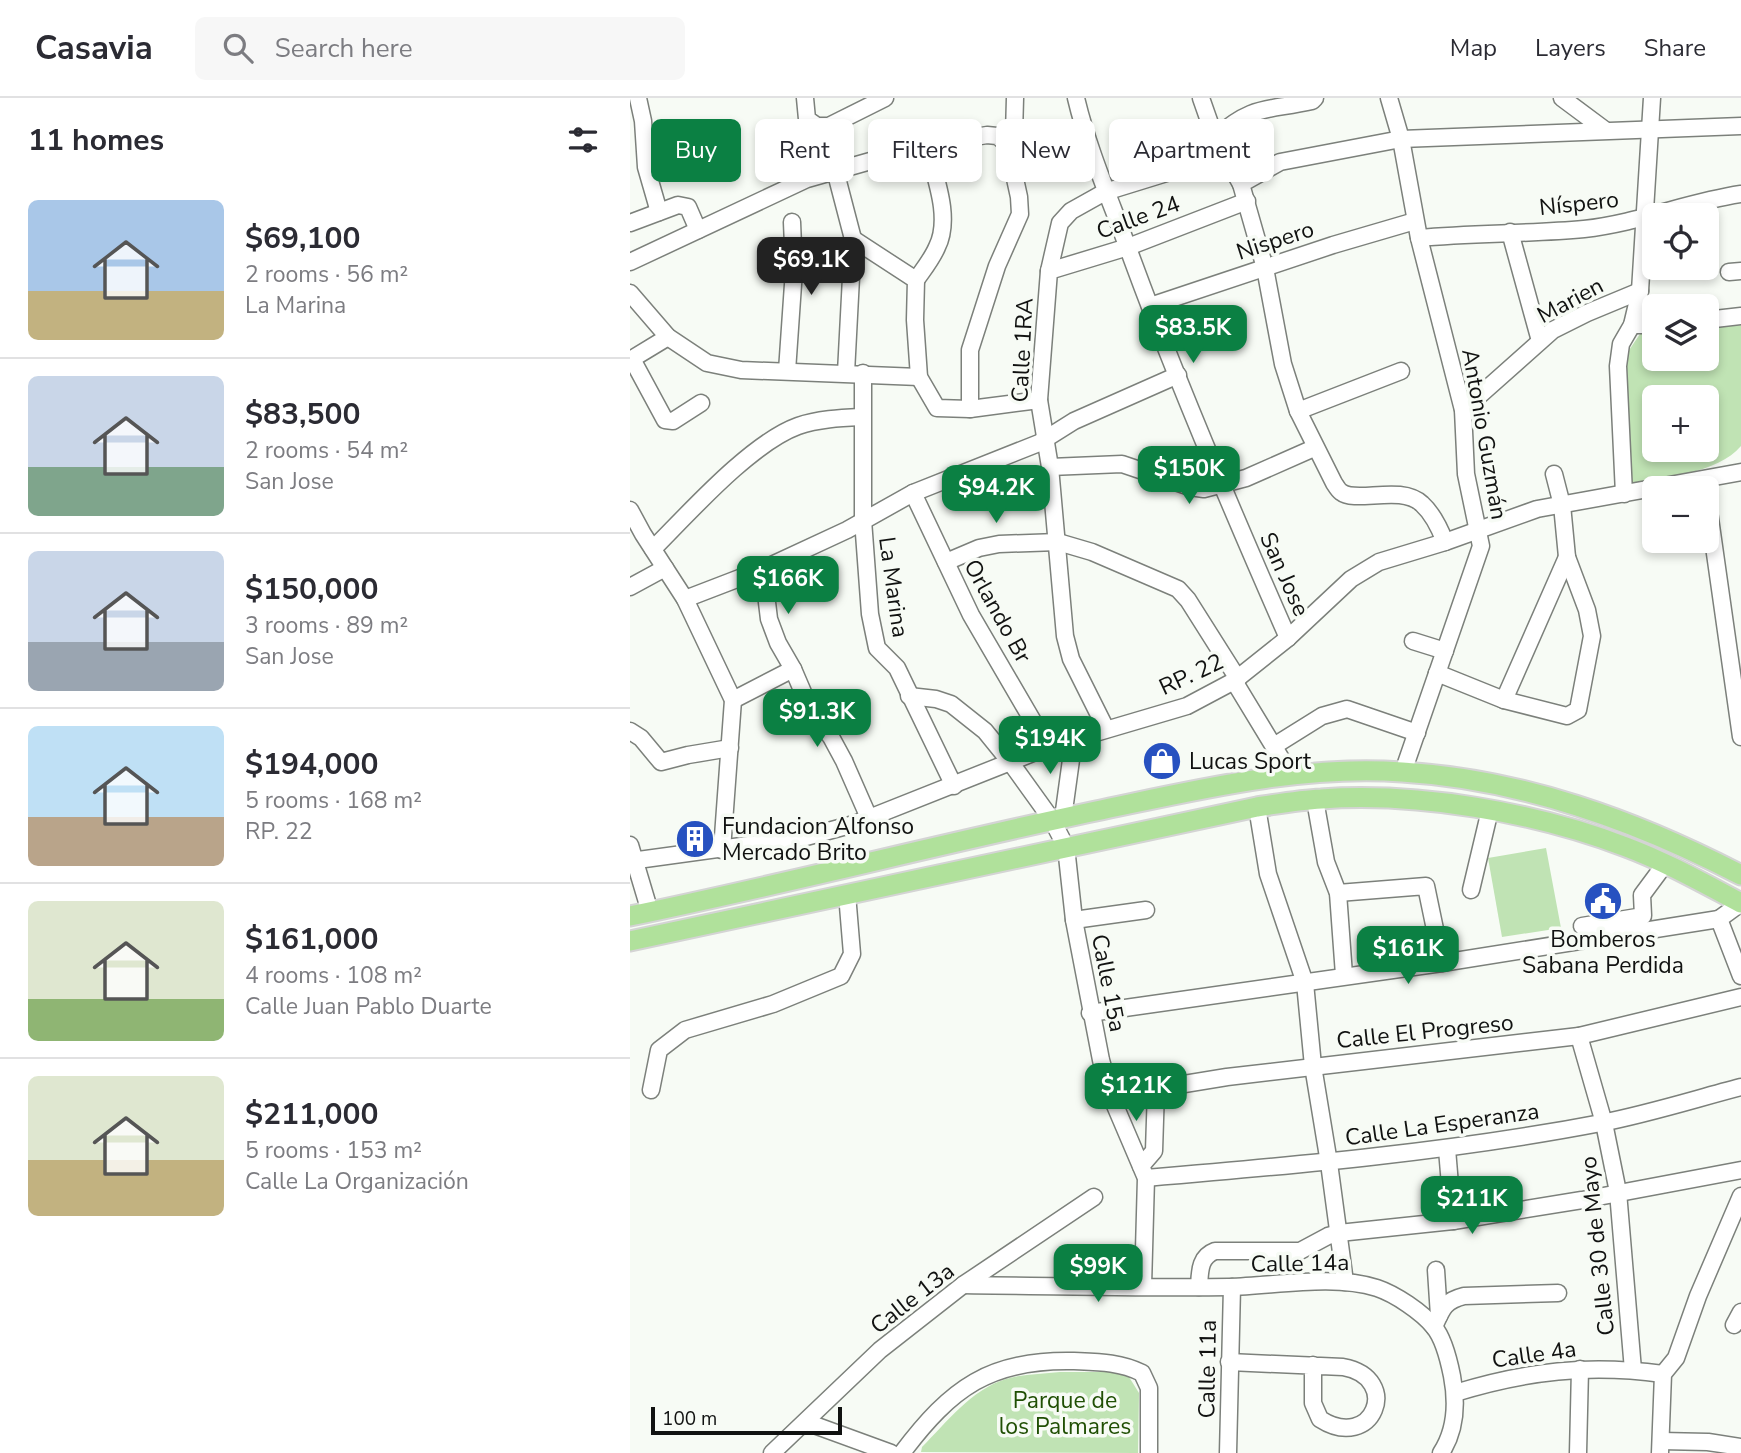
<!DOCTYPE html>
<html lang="en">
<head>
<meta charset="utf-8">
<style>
  :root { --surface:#fff; --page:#f7f7f7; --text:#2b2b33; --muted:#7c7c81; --line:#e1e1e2; --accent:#0b8043 }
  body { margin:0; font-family:"Nunito Sans",sans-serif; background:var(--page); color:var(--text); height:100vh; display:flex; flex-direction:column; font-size:26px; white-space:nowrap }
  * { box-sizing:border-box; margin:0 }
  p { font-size:23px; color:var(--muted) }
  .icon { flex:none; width:38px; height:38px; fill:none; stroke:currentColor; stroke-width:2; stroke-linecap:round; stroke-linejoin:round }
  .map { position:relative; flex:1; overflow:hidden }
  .panel { display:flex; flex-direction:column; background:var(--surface); width:630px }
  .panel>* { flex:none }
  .top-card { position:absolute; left:21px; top:21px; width:665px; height:63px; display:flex; gap:14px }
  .controls { position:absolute; left:1012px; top:105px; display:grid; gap:14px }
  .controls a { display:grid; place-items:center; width:77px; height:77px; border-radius:10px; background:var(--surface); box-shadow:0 4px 10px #0003; font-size:35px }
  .scale { position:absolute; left:21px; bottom:18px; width:191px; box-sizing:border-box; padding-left:7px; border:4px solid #111211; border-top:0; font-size:19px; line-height:24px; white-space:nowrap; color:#111211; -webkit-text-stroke:5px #f7fbf5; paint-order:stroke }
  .price { position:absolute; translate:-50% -60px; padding:0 16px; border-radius:14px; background:var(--accent); color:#fff; font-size:23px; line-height:46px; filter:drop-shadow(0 2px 4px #0008) }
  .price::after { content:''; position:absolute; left:50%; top:42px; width:21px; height:16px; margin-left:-10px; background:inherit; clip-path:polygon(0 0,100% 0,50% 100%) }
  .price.active { background:#222; color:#fff }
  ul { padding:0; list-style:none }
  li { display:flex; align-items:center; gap:21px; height:175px; padding:0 28px }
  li+li { border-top:2px solid var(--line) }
  li span { display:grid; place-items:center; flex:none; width:196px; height:140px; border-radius:10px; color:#555 }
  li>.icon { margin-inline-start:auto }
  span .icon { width:84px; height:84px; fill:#fffc; stroke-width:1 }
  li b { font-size:30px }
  h2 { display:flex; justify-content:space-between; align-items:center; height:84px; padding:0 28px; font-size:30px }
  .tag { padding:0 24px; border-radius:10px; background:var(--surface); box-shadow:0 4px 10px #0003; font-size:24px; line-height:63px }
  .tag.active { background:var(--accent); color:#fff }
  header { display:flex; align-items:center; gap:42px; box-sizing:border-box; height:98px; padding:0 35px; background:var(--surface); border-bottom:2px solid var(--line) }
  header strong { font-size:33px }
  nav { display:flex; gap:38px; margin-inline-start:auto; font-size:24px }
  .search { width:490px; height:63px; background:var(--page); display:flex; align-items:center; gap:18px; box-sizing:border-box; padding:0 24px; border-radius:10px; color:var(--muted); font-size:26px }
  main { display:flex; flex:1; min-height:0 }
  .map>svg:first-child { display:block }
</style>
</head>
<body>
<header>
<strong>Casavia</strong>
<div class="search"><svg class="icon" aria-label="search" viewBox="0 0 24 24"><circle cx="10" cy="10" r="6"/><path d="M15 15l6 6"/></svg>Search here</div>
<nav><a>Map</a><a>Layers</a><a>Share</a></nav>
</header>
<main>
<section class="panel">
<h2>11 homes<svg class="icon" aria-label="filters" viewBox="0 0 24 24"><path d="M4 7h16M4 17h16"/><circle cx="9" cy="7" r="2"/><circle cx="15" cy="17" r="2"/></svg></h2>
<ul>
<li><span style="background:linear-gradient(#a9c7e8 65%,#c2b280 0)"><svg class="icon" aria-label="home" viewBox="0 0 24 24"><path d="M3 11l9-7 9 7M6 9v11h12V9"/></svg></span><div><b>$69,100</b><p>2 rooms · 56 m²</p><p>La Marina</p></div></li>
<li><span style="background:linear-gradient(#c9d6e8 65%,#7fa58c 0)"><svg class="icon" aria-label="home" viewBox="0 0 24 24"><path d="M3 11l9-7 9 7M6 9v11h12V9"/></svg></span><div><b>$83,500</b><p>2 rooms · 54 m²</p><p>San Jose</p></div></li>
<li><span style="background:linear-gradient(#c9d6e8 65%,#9aa5b1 0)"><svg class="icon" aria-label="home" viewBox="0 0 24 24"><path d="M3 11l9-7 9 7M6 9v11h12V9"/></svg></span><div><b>$150,000</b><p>3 rooms · 89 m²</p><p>San Jose</p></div></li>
<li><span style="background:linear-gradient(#bfe0f5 65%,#b9a48a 0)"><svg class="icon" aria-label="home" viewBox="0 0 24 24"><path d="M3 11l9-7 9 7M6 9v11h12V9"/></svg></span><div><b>$194,000</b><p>5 rooms · 168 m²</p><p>RP. 22</p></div></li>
<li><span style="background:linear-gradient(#dfe7d0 70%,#8fb573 0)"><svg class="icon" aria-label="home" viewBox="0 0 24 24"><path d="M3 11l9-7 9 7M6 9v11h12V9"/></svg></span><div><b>$161,000</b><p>4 rooms · 108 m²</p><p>Calle Juan Pablo Duarte</p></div></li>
<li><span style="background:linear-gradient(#dfe7d0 60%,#c2b280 0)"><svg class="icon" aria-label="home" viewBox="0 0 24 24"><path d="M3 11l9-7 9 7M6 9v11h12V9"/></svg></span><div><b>$211,000</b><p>5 rooms · 153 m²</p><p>Calle La Organización</p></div></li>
</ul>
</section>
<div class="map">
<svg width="1111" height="1355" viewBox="0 0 1111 1355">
  <rect width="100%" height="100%" fill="#f7fbf5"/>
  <g fill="#c0e3b4" fill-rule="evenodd">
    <path d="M1111,227V348C1087,376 1034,379 999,386L993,261L1010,236L1024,235V261H1076V230ZM1024,299H1076V352H1024Z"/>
    <polygon points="916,750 931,830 872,839 858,760"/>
    <path d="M430,1274H480L499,1279L509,1295L508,1355L291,1354L292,1349C316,1325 342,1291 376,1281C393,1276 412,1276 430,1274Z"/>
  </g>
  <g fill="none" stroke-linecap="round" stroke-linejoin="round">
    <g stroke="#7c807b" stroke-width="19">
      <g id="minor">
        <polyline points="8,0 13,23 16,69 29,114"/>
        <polyline points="175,0 177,21 187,28 199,28 255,0"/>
        <path d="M446,0C459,55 483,108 502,161C549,289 603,415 658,540"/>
        <polyline points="571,0 585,40 611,86"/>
        <polyline points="759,0 771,41 789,140 833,312 836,376 851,448 773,674"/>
        <polyline points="932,0 975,32"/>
        <path d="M585,40C623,6 637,13 682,3L685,0"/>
        <polyline points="379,53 384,36 385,0"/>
        <polyline points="205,72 223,141 216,275"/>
        <polyline points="0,125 48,107 58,109 68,132"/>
        <polyline points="880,134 910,243"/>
        <path d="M789,140C844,135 900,136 954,131C1008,125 1058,104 1111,96"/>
        <polyline points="223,141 286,182 285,222 289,279 307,310 340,311 409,302"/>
        <polyline points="0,164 177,81 297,47 357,37 367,38 375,44 379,53 389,99 390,116 367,168 340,252 340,311"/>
        <polyline points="419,173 430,125 441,113 475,94 543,73 592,52"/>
        <polyline points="1099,174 1111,173"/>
        <path d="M286,182C293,172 302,161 307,149C322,119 304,77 297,47"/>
        <polyline points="0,195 38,239 77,265 111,272 289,279"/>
        <polyline points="520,208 703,147 785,123"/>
        <polyline points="1076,222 1111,218"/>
        <polyline points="1002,227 1024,227"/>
        <polyline points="2,261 35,322 43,323 71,305"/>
        <polyline points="0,262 38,239"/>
        <polyline points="157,273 164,172 162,124"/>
        <polyline points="233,275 233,422 240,516 247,550 267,570 324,688"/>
        <polyline points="833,312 923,232 957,215 1010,193"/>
        <polyline points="668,313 771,273"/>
        <polyline points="420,369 492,366 560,389 574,391 616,380 684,350"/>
        <polyline points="1076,392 1111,639"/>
        <polyline points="283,395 341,517 418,649"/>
        <polyline points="994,396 988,268 991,246 1002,227 1010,193 1022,0"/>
        <polyline points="0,412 13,436 55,501 103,602 92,752"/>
        <path d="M815,444C810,431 802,415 792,406C771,386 726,406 711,394C708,392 706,388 704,385L668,313L653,266L635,170L611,86L650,64L771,41L1111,28"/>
        <path d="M23,451C59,415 121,345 168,328C188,321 211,320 232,319"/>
        <polyline points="316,464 349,450 369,446 428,444 462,454 548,491 558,502 608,581"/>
        <polyline points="133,471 139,521 148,545 163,571 181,613 201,639 214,663 239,720"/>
        <polyline points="0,489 35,470"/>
        <polyline points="55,501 133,471 217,432 283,395 409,345 444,323 548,277"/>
        <polyline points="783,543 815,553"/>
        <polyline points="807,575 874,602 937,618 948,612 962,538 957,512 937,459 932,407 924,376"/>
        <polyline points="604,583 661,677"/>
        <polyline points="279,598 306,601 321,606 355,633 381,665 422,722 436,749 444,822 471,962 481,998 516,1080 513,1188"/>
        <polyline points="103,602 163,571"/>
        <polyline points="874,602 937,459"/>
        <polyline points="476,631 441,561 435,538 420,369 409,302 419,173 498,149 617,103"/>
        <polyline points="0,633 11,640 31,664 58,657 100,650"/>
        <polyline points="644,648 692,618 717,611 787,635"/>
        <polyline points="685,702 696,764 708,795 714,877"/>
        <polyline points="627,709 638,776 675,885 683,968 699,1065 715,1184"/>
        <polyline points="433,720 444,640"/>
        <polyline points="0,747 20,814"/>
        <polyline points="0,763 176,739 224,726 418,649 557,608 604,583 658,540 721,481 749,464 815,444 907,411 1111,374"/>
        <polyline points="841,792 860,712"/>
        <polyline points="708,795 796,788 812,865"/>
        <polyline points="1111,805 1089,821 1111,878"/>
        <polyline points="444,822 516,812"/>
        <polyline points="952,828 1013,818 1012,797 1035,766"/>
        <polyline points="460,915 812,865 1089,821"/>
        <polyline points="949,938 974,1025 988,1094 1003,1272"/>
        <polyline points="21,992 29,952 55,932 143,906 211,878 222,856 217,796"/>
        <polyline points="481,998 597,979 949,938 1111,899"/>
        <polyline points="817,1051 823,1123"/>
        <polyline points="511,1068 524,1053 526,991"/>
        <path d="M516,1080C669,1067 820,1054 971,1025C1018,1016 1065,1001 1111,989"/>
        <polyline points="806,1172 809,1218"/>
        <path d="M333,1187C422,1188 511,1190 599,1189C645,1188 703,1176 747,1190C765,1196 792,1214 804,1229C814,1241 819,1263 822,1278C827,1304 826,1332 811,1355"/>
        <path d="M569,1189C570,1174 569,1159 585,1153H670L698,1138L709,1135L823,1123L952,1102L1111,1072"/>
        <polyline points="1104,1227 1111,1214"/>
        <path d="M804,1229C812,1211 814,1203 834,1198L928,1195"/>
        <path d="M599,1264L713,1269C773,1280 743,1355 690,1321L683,1305V1267"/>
        <path d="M825,1295C896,1273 959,1266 1033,1276"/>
        <polyline points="176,1324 261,1355"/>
        <polyline points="1031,1343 1078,1344 1111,1349"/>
        <polyline points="142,1355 250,1252 333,1187 464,1099"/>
        <path d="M272,1355C321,1290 360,1261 444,1263C468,1264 490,1264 512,1275L519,1290V1355"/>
        <polyline points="598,1355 602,1189"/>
        <polyline points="948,1355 950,1271"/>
        <polyline points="1030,1355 1033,1276 1046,1260 1068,1198 1111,1098"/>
      </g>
    </g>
    <g stroke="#d4d4d4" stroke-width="23">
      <g id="major">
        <path d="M0,818C156,786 310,746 466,713C567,692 668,667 772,674C892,681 1005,722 1111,777"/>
        <path d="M0,843L627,709C648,706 669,702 691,701C787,694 905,714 996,749C1036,764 1073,785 1111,805"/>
      </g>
    </g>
    <use href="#minor" stroke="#fff" stroke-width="16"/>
    <use href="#major" stroke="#b0e19b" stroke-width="19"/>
  </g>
  <defs>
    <g id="shop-disc" transform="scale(2.0125)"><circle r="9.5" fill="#2751c0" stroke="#f7fbf5"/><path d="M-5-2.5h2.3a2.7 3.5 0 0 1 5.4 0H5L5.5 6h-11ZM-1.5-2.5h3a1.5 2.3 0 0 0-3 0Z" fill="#fff"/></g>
    <g id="building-disc" transform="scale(2.0125)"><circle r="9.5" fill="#2751c0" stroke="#f7fbf5"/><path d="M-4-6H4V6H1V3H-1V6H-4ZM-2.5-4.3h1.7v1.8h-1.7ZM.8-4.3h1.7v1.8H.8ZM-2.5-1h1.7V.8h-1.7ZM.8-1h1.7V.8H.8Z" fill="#fff"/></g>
    <g id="civic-disc" transform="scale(2.0125)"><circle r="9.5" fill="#2751c0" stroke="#f7fbf5"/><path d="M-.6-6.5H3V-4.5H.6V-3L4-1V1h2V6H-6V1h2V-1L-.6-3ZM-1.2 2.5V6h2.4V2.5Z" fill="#fff"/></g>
  </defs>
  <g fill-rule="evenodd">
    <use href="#shop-disc" x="532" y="663"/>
    <use href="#building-disc" x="65" y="741"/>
    <use href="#civic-disc" x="973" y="803"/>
  </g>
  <g text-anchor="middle" stroke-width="7" stroke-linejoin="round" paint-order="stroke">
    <g font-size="23" fill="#111211" stroke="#f7fbf5">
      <text transform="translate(949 105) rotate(-6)" y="8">Níspero</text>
      <text transform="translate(508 119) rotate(-20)" y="8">Calle 24</text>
      <text transform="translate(645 142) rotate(-18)" y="8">Nispero</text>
      <text transform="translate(940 202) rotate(-28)" y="8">Marien</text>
      <text transform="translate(392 252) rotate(-87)" y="8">Calle 1RA</text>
      <text transform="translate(855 336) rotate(80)" y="8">Antonio Guzmán</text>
      <text transform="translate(655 476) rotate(66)" y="8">San Jose</text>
      <text transform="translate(264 489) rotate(82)" y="8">La Marina</text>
      <text transform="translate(368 513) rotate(61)" y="8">Orlando Br</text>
      <text transform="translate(561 576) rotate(-25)" y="8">RP. 22</text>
      <text transform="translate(479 885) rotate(79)" y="8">Calle 15a</text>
      <text transform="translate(795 933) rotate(-6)" y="8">Calle El Progreso</text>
      <text transform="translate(812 1026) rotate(-8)" y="8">Calle La Esperanza</text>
      <text transform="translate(967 1148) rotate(-96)" y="8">Calle 30 de Mayo</text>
      <text transform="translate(670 1165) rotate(-1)" y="8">Calle 14a</text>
      <text transform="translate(282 1200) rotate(-38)" y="8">Calle 13a</text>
      <text transform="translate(904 1256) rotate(-8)" y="8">Calle 4a</text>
      <text transform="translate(577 1271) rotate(-89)" y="8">Calle 11a</text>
    </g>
    <g font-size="23" fill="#111211" stroke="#f7fbf5" text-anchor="start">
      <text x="559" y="671">Lucas Sport</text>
      <text x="92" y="736">Fundacion Alfonso<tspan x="92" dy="26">Mercado Brito</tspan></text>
      <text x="973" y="849" text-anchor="middle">Bomberos<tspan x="973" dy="26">Sabana Perdida</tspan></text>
    </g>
    <g font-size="23" fill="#204f04" stroke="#f7fbf5">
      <text x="435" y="1310">Parque de<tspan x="435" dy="26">los Palmares</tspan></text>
    </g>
  </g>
</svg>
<div class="controls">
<a><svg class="icon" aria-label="locate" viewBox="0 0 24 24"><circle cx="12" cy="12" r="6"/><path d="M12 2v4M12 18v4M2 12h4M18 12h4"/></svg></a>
<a><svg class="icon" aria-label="layers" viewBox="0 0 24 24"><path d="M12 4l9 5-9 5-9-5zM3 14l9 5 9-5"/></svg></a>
<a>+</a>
<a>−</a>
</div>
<div class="scale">100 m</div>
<b class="price active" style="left:181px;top:199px">$69.1K</b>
<b class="price" style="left:563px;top:267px">$83.5K</b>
<b class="price" style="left:559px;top:408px">$150K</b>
<b class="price" style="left:366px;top:427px">$94.2K</b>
<b class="price" style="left:158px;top:518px">$166K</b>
<b class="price" style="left:187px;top:651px">$91.3K</b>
<b class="price" style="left:420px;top:678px">$194K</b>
<b class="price" style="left:778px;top:888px">$161K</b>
<b class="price" style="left:506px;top:1025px">$121K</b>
<b class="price" style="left:842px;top:1138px">$211K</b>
<b class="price" style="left:468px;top:1206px">$99K</b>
<div class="top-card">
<a class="tag active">Buy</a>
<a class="tag">Rent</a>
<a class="tag">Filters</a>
<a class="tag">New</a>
<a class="tag">Apartment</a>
</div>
</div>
</main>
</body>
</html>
